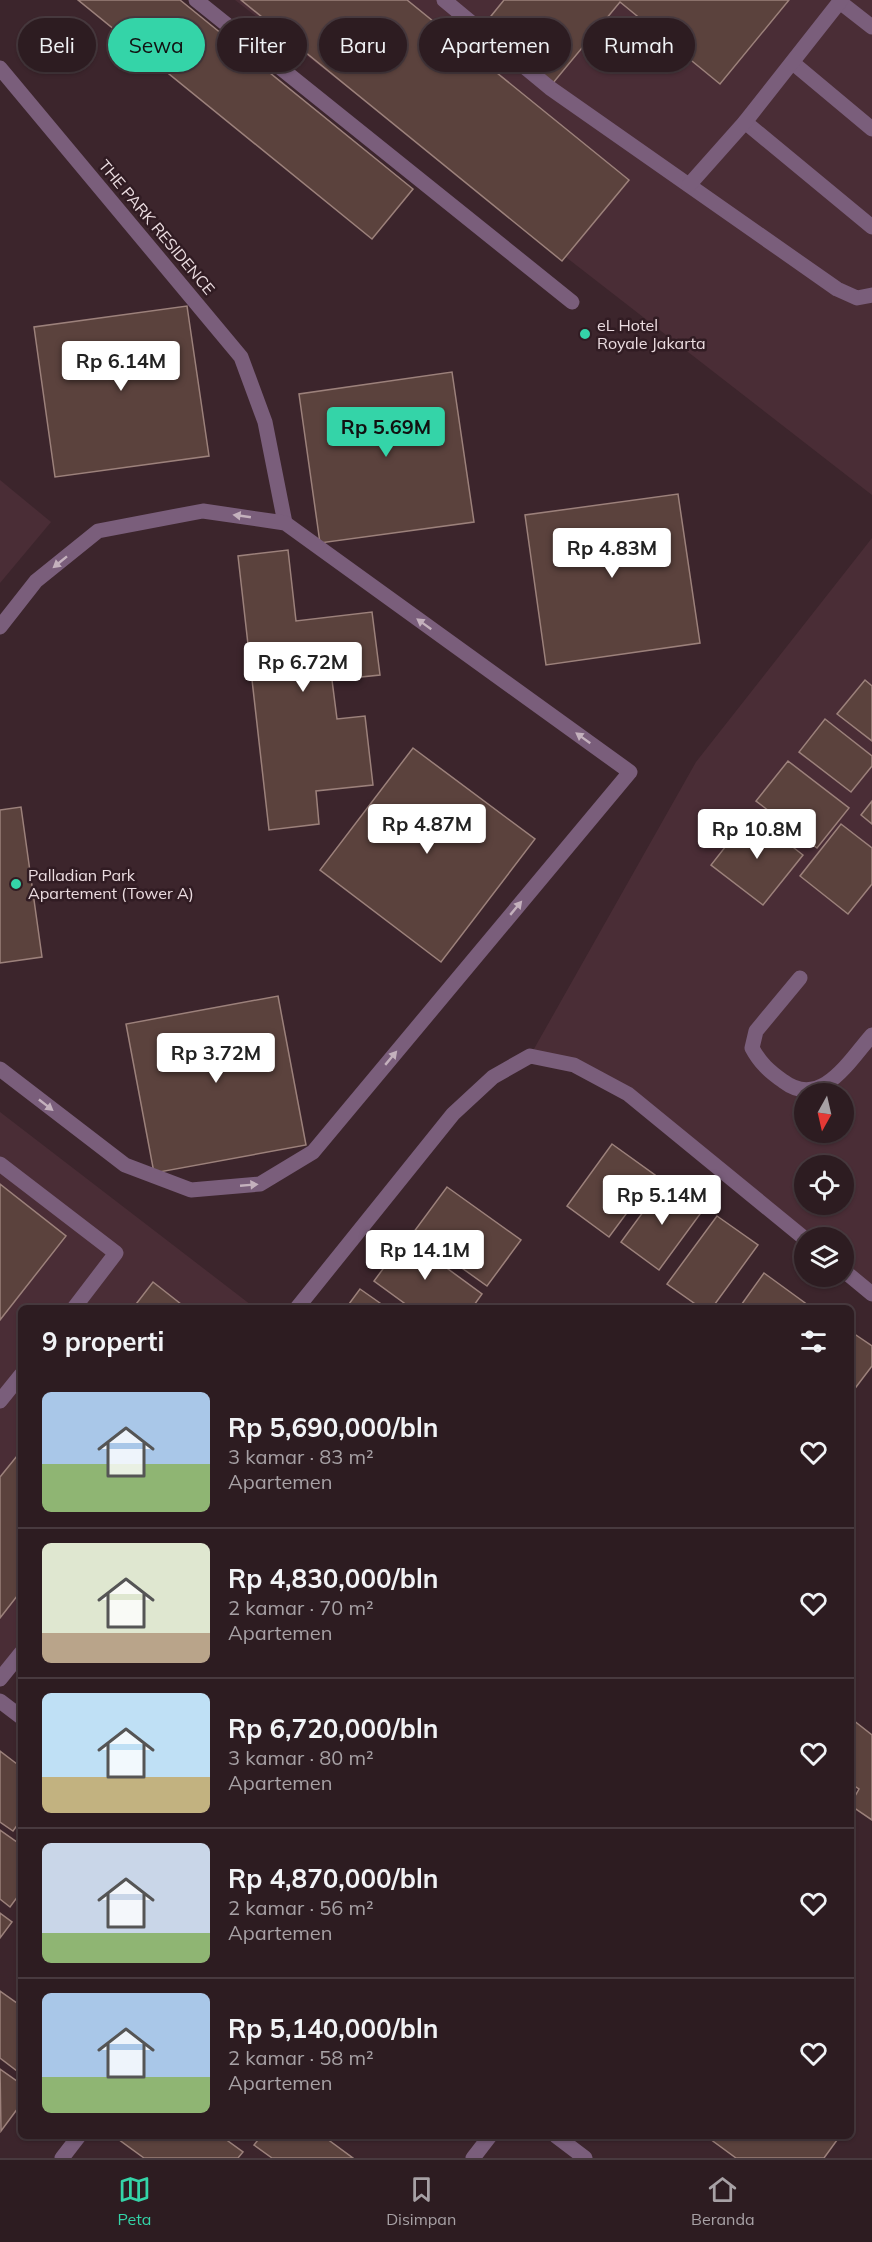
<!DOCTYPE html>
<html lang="id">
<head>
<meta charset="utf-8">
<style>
  :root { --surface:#2d1c21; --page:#35252a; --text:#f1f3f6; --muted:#a7a1a5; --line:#483a3f; --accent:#34d4a8 }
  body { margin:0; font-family:Mulish,sans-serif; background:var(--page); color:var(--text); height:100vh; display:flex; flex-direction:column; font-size:22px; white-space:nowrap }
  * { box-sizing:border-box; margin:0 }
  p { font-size:20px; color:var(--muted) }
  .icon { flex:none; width:33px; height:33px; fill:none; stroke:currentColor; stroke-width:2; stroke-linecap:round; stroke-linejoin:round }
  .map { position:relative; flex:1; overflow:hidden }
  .drawer { position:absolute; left:18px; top:1305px; width:836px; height:834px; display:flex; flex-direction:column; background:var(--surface); border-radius:9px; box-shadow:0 2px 4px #0004,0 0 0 2px var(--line) }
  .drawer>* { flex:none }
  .top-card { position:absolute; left:18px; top:18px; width:837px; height:54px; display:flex; gap:12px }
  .needle { width:39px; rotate:188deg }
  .fabs { position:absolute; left:794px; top:1083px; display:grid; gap:12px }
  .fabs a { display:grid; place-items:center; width:60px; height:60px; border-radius:50%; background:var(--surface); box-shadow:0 2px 4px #0004,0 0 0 2px var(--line); font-size:30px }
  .price { position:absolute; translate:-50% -51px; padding:0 14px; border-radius:6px; background:#fff; color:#222; font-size:20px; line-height:39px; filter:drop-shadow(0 2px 3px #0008) }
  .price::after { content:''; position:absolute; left:50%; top:36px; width:18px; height:14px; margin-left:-9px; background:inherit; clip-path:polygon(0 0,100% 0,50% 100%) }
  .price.current { background:var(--accent); color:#111 }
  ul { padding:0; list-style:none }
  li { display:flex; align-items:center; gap:18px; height:150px; padding:0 24px }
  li+li { border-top:2px solid var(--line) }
  li span { display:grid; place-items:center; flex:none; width:168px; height:120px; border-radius:9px; color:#555 }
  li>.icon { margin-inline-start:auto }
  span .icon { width:72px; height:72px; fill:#fffc; stroke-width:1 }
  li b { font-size:26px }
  h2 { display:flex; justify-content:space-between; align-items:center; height:72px; padding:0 24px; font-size:26px }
  .pill { padding:0 21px; border-radius:27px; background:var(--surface); box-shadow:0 2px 4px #0004,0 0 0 2px var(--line); font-size:21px; line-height:54px }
  .pill.current { background:var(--accent); color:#111 }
  .dock { display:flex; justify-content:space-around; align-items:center; height:84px; border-top:2px solid var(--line); background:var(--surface); font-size:16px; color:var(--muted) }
  .dock a { display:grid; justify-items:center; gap:3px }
  .dock .current { color:var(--accent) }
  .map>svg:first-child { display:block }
</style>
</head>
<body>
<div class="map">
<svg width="872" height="2158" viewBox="0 0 872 2158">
  <rect width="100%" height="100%" fill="#3c252c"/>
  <g fill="#4a2d36" fill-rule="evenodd">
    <polygon points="235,0 872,0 872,495"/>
    <polygon points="0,480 51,522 0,583"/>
    <path d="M872,538V1294L843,1271V1238H804L622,1090L530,1056L696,762ZM804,1094H843V1132H804ZM804,1166H843V1204H804Z"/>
    <polygon points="0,1112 255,1308 21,1308 21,1653 0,1679"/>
  </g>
  <g fill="#5b423d" stroke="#9c817b" stroke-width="1.5">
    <polygon points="78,0 180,0 413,189 372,239"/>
    <polygon points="241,0 407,0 629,180 562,261"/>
    <polygon points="504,0 789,0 720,84 620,2 553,83 483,26"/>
    <polygon points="187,306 209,456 55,477 34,327"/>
    <polygon points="452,372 474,522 320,543 299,394"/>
    <polygon points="678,494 700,643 546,665 525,515"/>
    <polygon points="288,550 296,621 372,612 380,675 332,680 337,719 365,716 373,785 316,791 319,824 269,830 238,556"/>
    <polygon points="865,680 872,686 872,741 837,714"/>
    <polygon points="825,719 872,756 872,766 851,792 799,752"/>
    <polygon points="413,748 535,839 441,962 320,870"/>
    <polygon points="788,761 849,808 817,848 756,801"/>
    <polygon points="872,801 872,824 861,815"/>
    <polygon points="21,807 42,957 0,963 0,810"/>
    <polygon points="751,814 803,855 763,905 711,865"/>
    <polygon points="841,824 872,848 872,884 848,914 800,876"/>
    <polygon points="278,996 306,1145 154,1173 126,1024"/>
    <polygon points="612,1144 655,1175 609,1237 567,1206"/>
    <polygon points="665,1182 703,1210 659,1270 621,1242"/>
    <polygon points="0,1184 66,1236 0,1320"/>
    <polygon points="447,1187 521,1240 487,1286 413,1233"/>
    <polygon points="717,1216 758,1245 712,1308 701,1308 667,1284"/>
    <polygon points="406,1238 482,1294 472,1308 411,1308 374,1281"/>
    <polygon points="764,1273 812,1308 739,1308"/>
    <polygon points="153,1282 186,1308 133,1308"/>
    <polygon points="360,1289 387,1308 346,1308"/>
    <polygon points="850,1331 872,1346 872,1366 850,1395"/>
    <polygon points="21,1451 21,1591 0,1618 0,1477"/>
    <polygon points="853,1720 872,1735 872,1820 850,1805 859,1789 850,1783"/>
    <polygon points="0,1751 21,1767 21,1820 13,1831 0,1822"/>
    <polygon points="0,1830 21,1845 21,1892 10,1907 0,1899"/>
    <polygon points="0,1913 12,1922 0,1938"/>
    <polygon points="0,1991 21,2006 21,2074 0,2058"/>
    <polygon points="0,2069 21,2084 21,2104 1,2131"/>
    <polygon points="120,2136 221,2136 243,2152 238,2158 144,2158 118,2139"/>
    <polygon points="261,2136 323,2136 353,2158 272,2158 254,2145"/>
    <polygon points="706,2136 840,2136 824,2158 736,2158"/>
  </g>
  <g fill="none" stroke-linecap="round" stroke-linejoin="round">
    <g stroke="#7a5e7b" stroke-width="15">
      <polyline points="196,0 572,302"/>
      <polyline points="444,0 550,88 837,289 857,298 872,295"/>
      <polyline points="840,2 872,27"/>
      <polyline points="793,63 872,129"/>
      <polyline points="0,68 241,357 265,422 285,523"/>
      <polyline points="745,122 872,227"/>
      <polyline points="689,185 745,122 841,0"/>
      <polyline points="0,627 36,581 98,531 203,511 285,523 630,772 313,1152 260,1184 191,1190 125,1165 0,1069"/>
      <path d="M800,978L756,1031L752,1048C760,1063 769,1071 783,1081C821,1110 849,1061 872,1035"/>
      <polyline points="0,1164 116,1253 74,1308"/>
      <polyline points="843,1270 872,1294"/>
      <polyline points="297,1308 453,1114 493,1077 530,1056 574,1065 628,1094 804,1238"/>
      <polyline points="0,1401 21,1375"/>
      <polyline points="0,1679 21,1653"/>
      <polyline points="0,1701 21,1717"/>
      <polyline points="556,2136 585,2158"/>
      <polyline points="62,2158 79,2136"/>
      <polyline points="473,2158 490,2136"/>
    </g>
  </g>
  <defs><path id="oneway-solid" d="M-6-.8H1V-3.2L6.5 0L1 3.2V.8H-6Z" transform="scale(1.5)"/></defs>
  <g fill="#c4b1bd">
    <use href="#oneway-solid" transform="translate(242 516) rotate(-172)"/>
    <use href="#oneway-solid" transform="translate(60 562) rotate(141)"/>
    <use href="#oneway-solid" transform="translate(424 624) rotate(-144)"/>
    <use href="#oneway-solid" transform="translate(583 738) rotate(-144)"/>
    <use href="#oneway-solid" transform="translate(516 908) rotate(-50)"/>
    <use href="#oneway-solid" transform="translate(391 1058) rotate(-50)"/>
    <use href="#oneway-solid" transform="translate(46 1105) rotate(38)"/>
    <use href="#oneway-solid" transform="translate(249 1185) rotate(-5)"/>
  </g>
  <g fill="#34d4a8" stroke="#311c23" stroke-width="2">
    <circle cx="585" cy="334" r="6"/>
    <circle cx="16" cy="884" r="6"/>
  </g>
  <g text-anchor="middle" stroke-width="5" stroke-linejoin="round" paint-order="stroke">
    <g font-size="16" fill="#ecdde1" stroke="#311c23">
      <text transform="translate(157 227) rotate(50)" y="6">THE PARK RESIDENCE</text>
    </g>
    <g font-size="16" fill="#ecdde1" stroke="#311c23" text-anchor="start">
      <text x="597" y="331">eL Hotel<tspan x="597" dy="18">Royale Jakarta</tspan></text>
      <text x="28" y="881">Palladian Park<tspan x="28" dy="18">Apartement (Tower A)</tspan></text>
    </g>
  </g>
</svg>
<div class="fabs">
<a><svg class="needle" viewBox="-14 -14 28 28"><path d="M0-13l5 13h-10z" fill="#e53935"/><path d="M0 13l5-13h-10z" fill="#a7a1a5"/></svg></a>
<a><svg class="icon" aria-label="locate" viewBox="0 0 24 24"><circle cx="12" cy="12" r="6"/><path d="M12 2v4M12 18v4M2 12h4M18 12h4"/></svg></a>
<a><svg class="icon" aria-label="layers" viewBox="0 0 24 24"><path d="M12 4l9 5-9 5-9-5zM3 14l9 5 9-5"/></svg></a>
</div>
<b class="price" style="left:121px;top:392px">Rp 6.14M</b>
<b class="price current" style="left:386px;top:458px">Rp 5.69M</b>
<b class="price" style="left:612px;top:579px">Rp 4.83M</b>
<b class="price" style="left:303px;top:693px">Rp 6.72M</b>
<b class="price" style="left:427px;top:855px">Rp 4.87M</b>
<b class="price" style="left:757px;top:860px">Rp 10.8M</b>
<b class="price" style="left:216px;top:1084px">Rp 3.72M</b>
<b class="price" style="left:662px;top:1226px">Rp 5.14M</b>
<b class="price" style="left:425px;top:1281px">Rp 14.1M</b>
<div class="top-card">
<a class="pill">Beli</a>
<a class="pill current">Sewa</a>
<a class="pill">Filter</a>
<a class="pill">Baru</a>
<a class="pill">Apartemen</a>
<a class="pill">Rumah</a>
</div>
<section class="drawer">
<h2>9 properti<svg class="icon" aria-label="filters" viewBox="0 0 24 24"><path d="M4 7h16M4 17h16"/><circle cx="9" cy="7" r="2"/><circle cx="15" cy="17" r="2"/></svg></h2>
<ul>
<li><span style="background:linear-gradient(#a9c7e8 60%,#8fb573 0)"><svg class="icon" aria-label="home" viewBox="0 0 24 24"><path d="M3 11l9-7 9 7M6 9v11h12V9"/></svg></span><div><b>Rp 5,690,000/bln</b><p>3 kamar · 83 m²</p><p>Apartemen</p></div><svg class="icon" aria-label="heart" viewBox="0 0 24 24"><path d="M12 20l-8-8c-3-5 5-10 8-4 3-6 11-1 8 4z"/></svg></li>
<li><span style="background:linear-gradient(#dfe7d0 75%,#b9a48a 0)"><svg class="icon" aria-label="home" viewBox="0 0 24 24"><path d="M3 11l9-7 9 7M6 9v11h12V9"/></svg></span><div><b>Rp 4,830,000/bln</b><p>2 kamar · 70 m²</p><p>Apartemen</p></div><svg class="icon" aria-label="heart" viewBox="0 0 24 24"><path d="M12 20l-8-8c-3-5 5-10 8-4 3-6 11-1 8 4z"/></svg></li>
<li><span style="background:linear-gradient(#bfe0f5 70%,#c2b280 0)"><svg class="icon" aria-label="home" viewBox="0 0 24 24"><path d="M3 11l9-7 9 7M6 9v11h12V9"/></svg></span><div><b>Rp 6,720,000/bln</b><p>3 kamar · 80 m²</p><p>Apartemen</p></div><svg class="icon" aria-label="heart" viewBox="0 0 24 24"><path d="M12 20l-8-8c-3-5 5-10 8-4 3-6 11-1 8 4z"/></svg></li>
<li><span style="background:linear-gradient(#c9d6e8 75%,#8fb573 0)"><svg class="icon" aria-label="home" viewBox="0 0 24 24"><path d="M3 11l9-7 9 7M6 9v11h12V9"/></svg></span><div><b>Rp 4,870,000/bln</b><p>2 kamar · 56 m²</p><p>Apartemen</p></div><svg class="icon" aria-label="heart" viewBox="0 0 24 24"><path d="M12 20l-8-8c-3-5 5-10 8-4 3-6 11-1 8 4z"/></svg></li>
<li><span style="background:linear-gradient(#a9c7e8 70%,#8fb573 0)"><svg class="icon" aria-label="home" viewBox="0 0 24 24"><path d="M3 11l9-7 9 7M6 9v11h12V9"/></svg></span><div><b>Rp 5,140,000/bln</b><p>2 kamar · 58 m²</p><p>Apartemen</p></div><svg class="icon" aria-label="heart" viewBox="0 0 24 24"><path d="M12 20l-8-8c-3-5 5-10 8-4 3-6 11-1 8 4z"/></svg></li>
</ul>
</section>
</div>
<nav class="dock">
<a class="current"><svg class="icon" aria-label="map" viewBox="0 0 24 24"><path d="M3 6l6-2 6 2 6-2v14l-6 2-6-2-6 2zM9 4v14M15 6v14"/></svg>Peta</a>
<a><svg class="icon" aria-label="saved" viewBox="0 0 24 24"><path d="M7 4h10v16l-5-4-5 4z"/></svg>Disimpan</a>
<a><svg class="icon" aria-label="home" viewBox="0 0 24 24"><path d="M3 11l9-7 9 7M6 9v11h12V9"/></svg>Beranda</a>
</nav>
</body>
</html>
